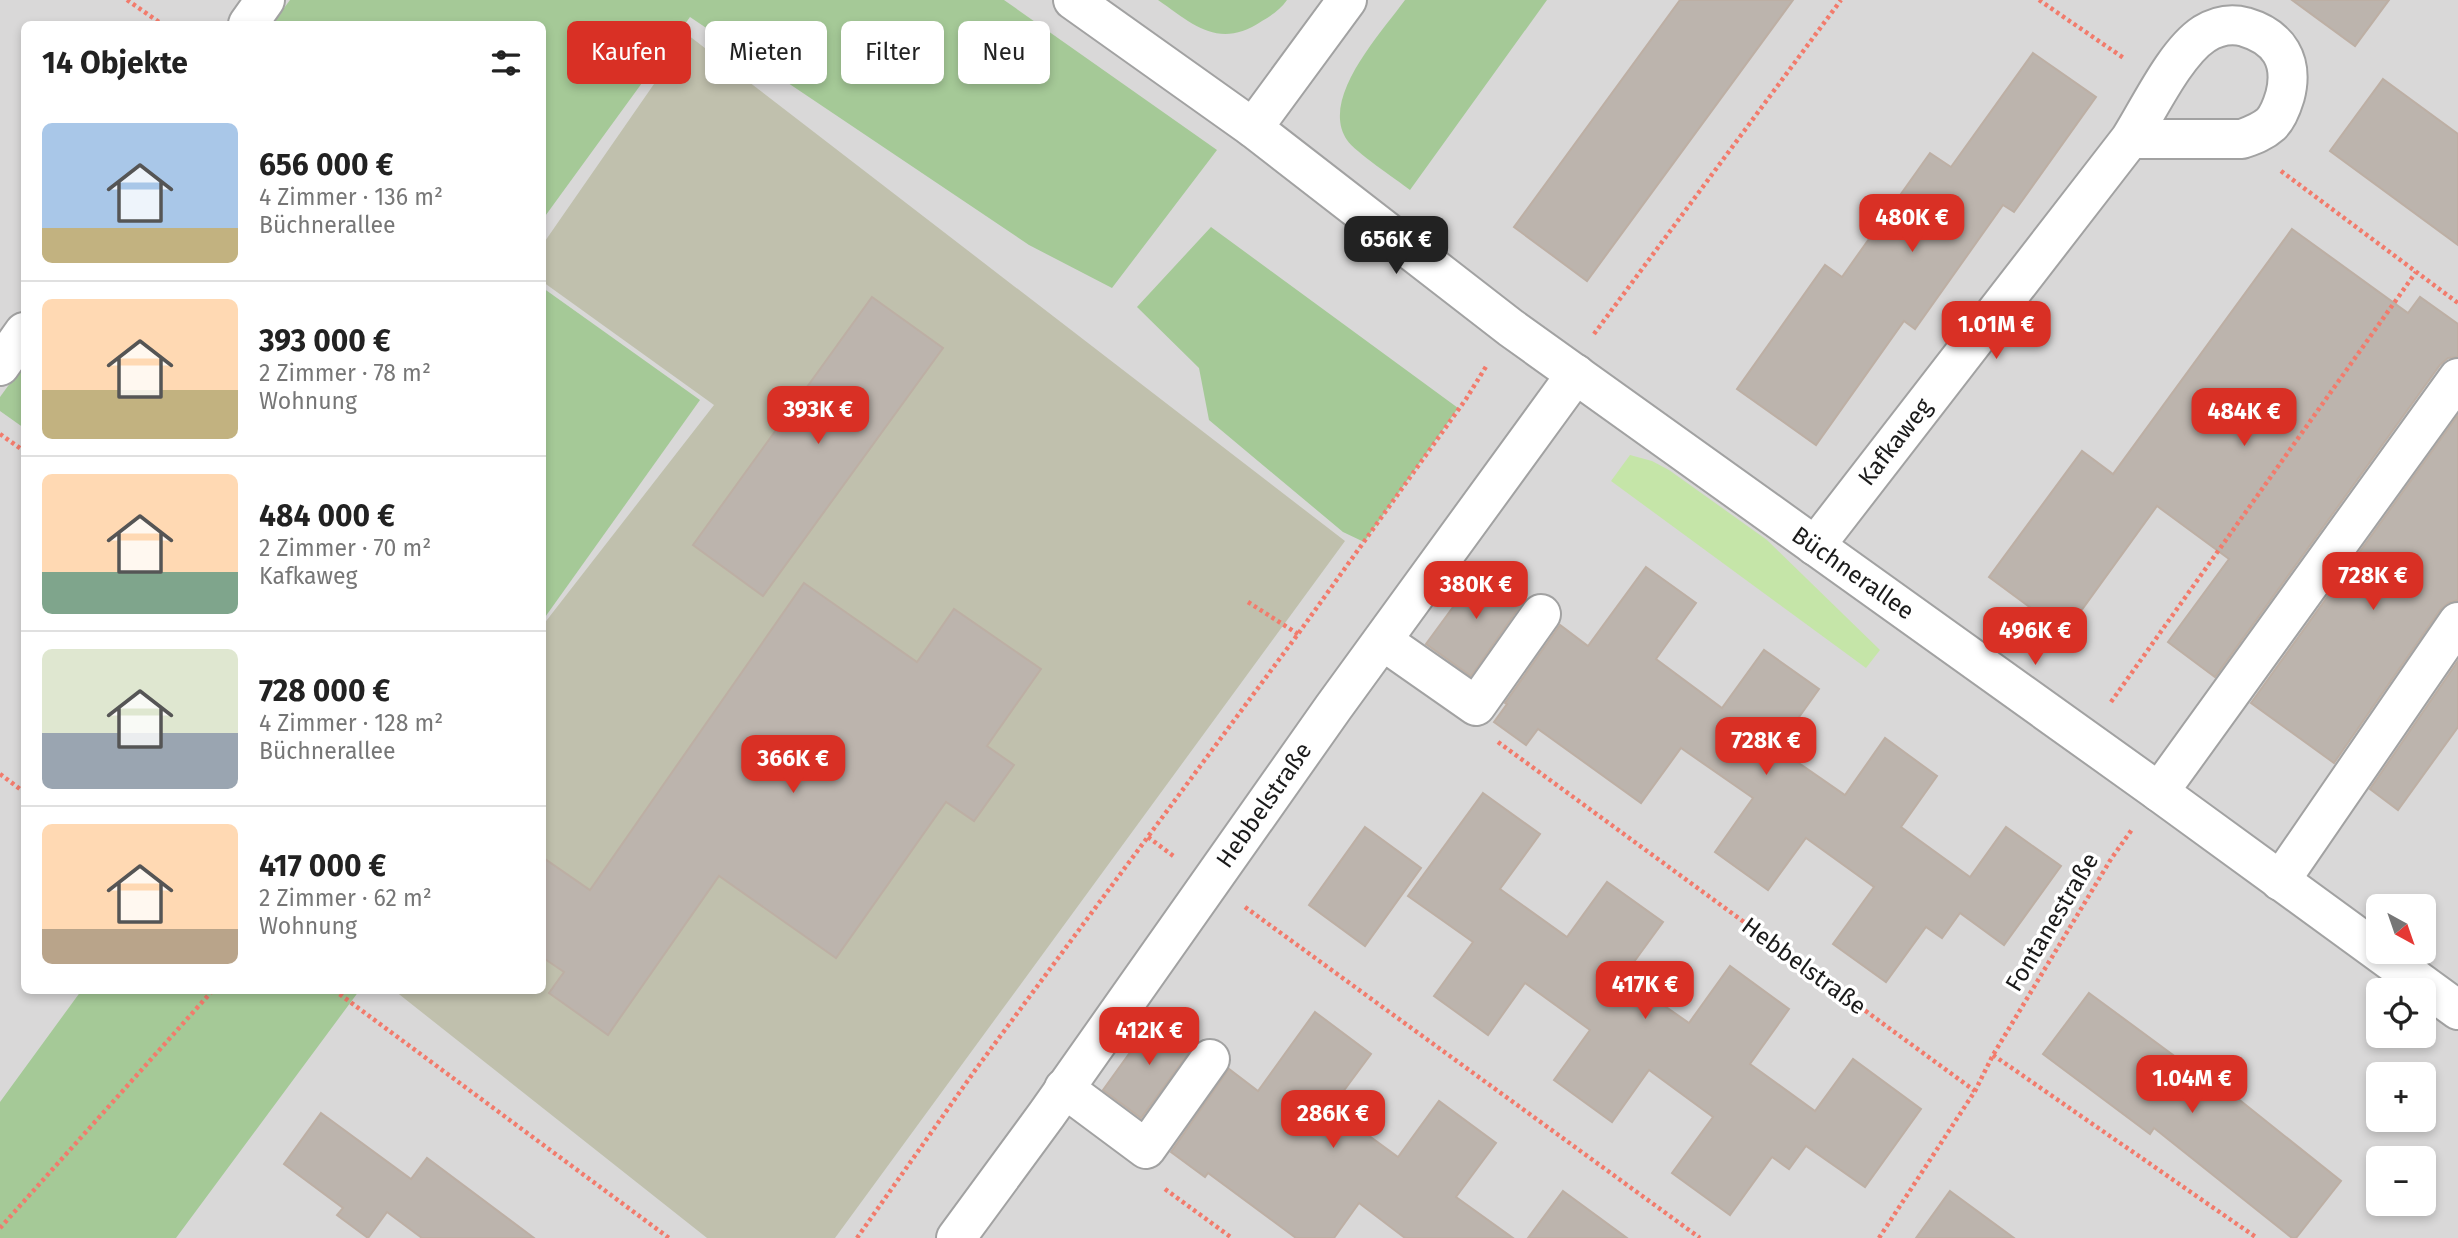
<!DOCTYPE html>
<html lang="de">
<head>
<meta charset="utf-8">
<style>
  :root { --surface:#fff; --page:#f6f6f6; --text:#222; --muted:#767676; --line:#e0e0e0; --accent:#d93025 }
  body { margin:0; font-family:"Fira Sans",sans-serif; background:var(--page); color:var(--text); height:100vh; display:flex; flex-direction:column; font-size:26px; white-space:nowrap }
  * { box-sizing:border-box; margin:0 }
  p { font-size:23px; color:var(--muted) }
  .icon { flex:none; width:38px; height:38px; fill:none; stroke:currentColor; stroke-width:2; stroke-linecap:round; stroke-linejoin:round }
  .map { position:relative; flex:1; overflow:hidden }
  .side { position:absolute; left:21px; top:21px; width:525px; height:973px; display:flex; flex-direction:column; background:var(--surface); border-radius:10px; box-shadow:0 4px 10px #0003 }
  .side>* { flex:none }
  .guide { position:absolute; left:567px; top:21px; width:665px; height:63px; display:flex; gap:14px }
  .needle { width:46px; rotate:140deg }
  .controls { position:absolute; left:2366px; top:894px; display:grid; gap:14px }
  .controls a { display:grid; place-items:center; width:70px; height:70px; border-radius:10px; background:var(--surface); box-shadow:0 4px 10px #0003; font-size:35px }
  .price { position:absolute; translate:-50% -60px; padding:0 16px; border-radius:14px; background:var(--accent); color:#fff; font-size:23px; line-height:46px; filter:drop-shadow(0 2px 4px #0008) }
  .price::after { content:''; position:absolute; left:50%; top:42px; width:21px; height:16px; margin-left:-10px; background:inherit; clip-path:polygon(0 0,100% 0,50% 100%) }
  .price.selected { background:#222; color:#fff }
  ul { padding:0; list-style:none }
  li { display:flex; align-items:center; gap:21px; height:175px; padding:0 21px }
  li+li { border-top:2px solid var(--line) }
  li span { display:grid; place-items:center; flex:none; width:196px; height:140px; border-radius:10px; color:#555 }
  li>.icon { margin-inline-start:auto }
  span .icon { width:84px; height:84px; fill:#fffc; stroke-width:1 }
  li b { font-size:30px }
  h2 { display:flex; justify-content:space-between; align-items:center; height:84px; padding:0 21px; font-size:30px }
  .pill { padding:0 24px; border-radius:10px; background:var(--surface); box-shadow:0 4px 10px #0003; font-size:24px; line-height:63px }
  .pill.selected { background:var(--accent); color:#fff }
  .map>svg:first-child { display:block }
</style>
</head>
<body>
<div class="map">
<svg width="2458" height="1238" viewBox="0 0 2458 1238">
  <rect width="100%" height="100%" fill="#ece8e1"/>
  <path fill="#d9d8d8" fill-rule="evenodd" d="M0,0H2458V1238H0ZM24,24H542V990H24ZM2378,906H2424V952H2378ZM2378,990H2424V1036H2378ZM2378,1074H2424V1120H2378ZM2378,1158H2424V1204H2378Z"/>
  <polygon fill="#c0c0ad" points="688,35 1345,541 835,1238 707,1238 395,991 542,990 543,625 714,405 543,282 543,244"/>
  <polygon fill="#c5e5a8" points="1630,455 1652,461 1669,470 1767,540 1880,650 1866,668 1611,481"/>
  <g fill="#a5c997">
    <polygon points="290,0 1004,0 1217,150 1112,288 1029,245 690,17 543,219 542,24 272,24"/>
    <path d="M1158,0H1287C1280,10 1272,15 1262,21C1219,50 1194,25 1158,0Z"/>
    <path d="M1405,0H1547L1410,190C1396,179 1355,152 1347,140C1319,99 1381,33 1405,0Z"/>
    <polygon points="1211,227 1458,408 1364,542 1343,532 1209,420 1199,368 1137,307"/>
    <polygon points="543,288 700,400 543,620"/>
    <polygon points="24,364 24,428 0,411 0,397"/>
    <polygon points="81,991 81,990 359,991 176,1238 0,1238 0,1102"/>
  </g>
  <g fill="#bcb4ad" stroke="#bdafa4" stroke-width="2">
    <polygon points="1680,0 1793,0 1587,281 1514,227"/>
    <polygon points="2292,0 2389,0 2355,46"/>
    <polygon points="2033,53 2096,97 2014,212 2003,205 1915,329 1904,321 1816,445 1737,389 1825,265 1842,277 1930,153 1951,167"/>
    <polygon points="2383,79 2458,134 2458,245 2330,151"/>
    <polygon points="2292,229 2408,313 2420,297 2458,324 2458,357 2448,358 2440,365 2215,677 2168,642 2229,559 2157,506 2065,633 1989,577 2082,451 2113,474"/>
    <polygon points="872,297 943,348 763,596 693,545"/>
    <polygon points="2458,415 2458,600 2448,603 2440,610 2334,763 2251,703"/>
    <polygon points="1484,565 1514,586 1512,589 1525,599 1471,676 1426,644"/>
    <polygon points="1646,567 1696,603 1656,659 1722,708 1764,650 1819,689 1777,748 1845,795 1885,738 1937,776 1901,827 1970,877 2006,827 2061,866 2004,945 1960,913 1942,938 1926,927 1886,982 1833,944 1874,887 1806,838 1768,890 1715,852 1753,798 1681,748 1641,803 1538,729 1526,745 1494,722 1507,704 1505,703 1560,625 1588,646"/>
    <polygon points="804,583 917,662 954,609 1041,669 987,746 1014,765 974,821 946,802 836,958 719,876 608,1035 549,993 564,972 542,957 542,857 590,890"/>
    <polygon points="2458,661 2458,727 2398,810 2370,789"/>
    <polygon points="1483,793 1540,834 1500,889 1567,937 1607,882 1663,922 1623,977 1689,1023 1730,966 1789,1009 1750,1064 1815,1111 1853,1059 1921,1109 1865,1187 1806,1146 1789,1169 1772,1157 1730,1215 1672,1173 1713,1117 1649,1070 1612,1122 1554,1080 1590,1030 1525,983 1488,1035 1434,996 1473,942 1408,896"/>
    <polygon points="1365,827 1421,868 1365,946 1309,905"/>
    <polygon points="2089,993 2230,1097 2232,1094 2341,1181 2296,1238 2292,1238 2154,1128 2150,1134 2043,1054"/>
    <polygon points="1315,1012 1371,1054 1331,1108 1398,1157 1439,1101 1496,1143 1456,1197 1513,1238 1405,1238 1359,1203 1334,1238 1296,1238 1208,1173 1205,1177 1171,1152 1229,1069 1258,1091"/>
    <polygon points="1157,1015 1195,1044 1141,1118 1103,1090"/>
    <polygon points="321,1113 411,1179 427,1158 534,1238 422,1238 387,1212 368,1238 337,1215 343,1208 284,1164"/>
    <polygon points="1563,1191 1627,1238 1528,1238"/>
    <polygon points="1950,1191 2014,1238 1916,1238"/>
  </g>
  <g fill="none" stroke-linecap="round" stroke-linejoin="round">
    <g stroke="#a2a2a2" stroke-width="42">
      <g id="minor">
        <polyline points="1073,0 1253,128 1511,328 2159,792 2458,1010"/>
        <polyline points="248,24 265,0"/>
        <polyline points="1253,128 1347,0"/>
        <polyline points="0,366 24,332"/>
        <path d="M1815,546L2130,139C2149,109 2175,53 2204,34C2217,26 2230,23 2245,27C2279,37 2294,61 2285,96C2282,106 2278,117 2271,124C2262,132 2253,135 2242,139H2130"/>
        <polyline points="1383,641 1476,706 1541,614"/>
        <polyline points="2159,792 2458,378"/>
        <polyline points="2280,881 2458,622"/>
        <polyline points="1064,1088 1146,1149 1210,1059"/>
        <polyline points="956,1238 1047,1114 1333,708 1576,374"/>
      </g>
    </g>
    <g stroke="#f27b6c" stroke-width="4.5" stroke-dasharray="3.5 3.5" stroke-linecap="butt">
      <polyline points="127,0 162,24"/>
      <polyline points="2039,0 2125,59"/>
      <polyline points="2281,171 2458,303"/>
      <polyline points="1594,334 1841,0"/>
      <polyline points="0,434 24,451"/>
      <polyline points="1248,602 1298,634"/>
      <polyline points="2111,702 2416,272"/>
      <polyline points="1498,742 1975,1091"/>
      <polyline points="0,774 24,792"/>
      <polyline points="1148,837 1176,858"/>
      <polyline points="1245,907 1700,1238"/>
      <polyline points="334,990 669,1238"/>
      <polyline points="1993,1055 2257,1238"/>
      <polyline points="1165,1189 1232,1238"/>
      <polyline points="0,1228 213,990"/>
      <polyline points="857,1238 976,1069 1298,634 1466,399 1487,365"/>
      <polyline points="1879,1238 1975,1091 1993,1055 2111,859 2133,828"/>
    </g>
    <use href="#minor" stroke="#fff" stroke-width="38"/>
  </g>
  <g text-anchor="middle" stroke-width="7" stroke-linejoin="round" paint-order="stroke">
    <g font-size="24" fill="#1b1b1b" stroke="#fff">
      <text transform="translate(1895 442) rotate(-52)" y="8">Kafkaweg</text>
      <text transform="translate(1853 573) rotate(35)" y="8">Büchnerallee</text>
      <text transform="translate(1264 805) rotate(-55)" y="8">Hebbelstraße</text>
      <text transform="translate(2052 922) rotate(-59)" y="8">Fontanestraße</text>
      <text transform="translate(1804 966) rotate(36)" y="8">Hebbelstraße</text>
    </g>
  </g>
</svg>
<div class="controls">
<a><svg class="needle" viewBox="-14 -14 28 28"><path d="M0-13l5 13h-10z" fill="#e53935"/><path d="M0 13l5-13h-10z" fill="#767676"/></svg></a>
<a><svg class="icon" aria-label="locate" viewBox="0 0 24 24"><circle cx="12" cy="12" r="6"/><path d="M12 2v4M12 18v4M2 12h4M18 12h4"/></svg></a>
<a>+</a>
<a>−</a>
</div>
<b class="price" style="left:1912px;top:254px">480K €</b>
<b class="price selected" style="left:1396px;top:276px">656K €</b>
<b class="price" style="left:1996px;top:361px">1.01M €</b>
<b class="price" style="left:818px;top:446px">393K €</b>
<b class="price" style="left:2244px;top:448px">484K €</b>
<b class="price" style="left:2373px;top:612px">728K €</b>
<b class="price" style="left:1476px;top:621px">380K €</b>
<b class="price" style="left:2035px;top:667px">496K €</b>
<b class="price" style="left:1766px;top:777px">728K €</b>
<b class="price" style="left:793px;top:795px">366K €</b>
<b class="price" style="left:1645px;top:1021px">417K €</b>
<b class="price" style="left:1149px;top:1067px">412K €</b>
<b class="price" style="left:2192px;top:1115px">1.04M €</b>
<b class="price" style="left:1333px;top:1150px">286K €</b>
<div class="guide">
<a class="pill selected">Kaufen</a>
<a class="pill">Mieten</a>
<a class="pill">Filter</a>
<a class="pill">Neu</a>
</div>
<section class="side">
<h2>14 Objekte<svg class="icon" aria-label="filters" viewBox="0 0 24 24"><path d="M4 7h16M4 17h16"/><circle cx="9" cy="7" r="2"/><circle cx="15" cy="17" r="2"/></svg></h2>
<ul>
<li><span style="background:linear-gradient(#a9c7e8 75%,#c2b280 0)"><svg class="icon" aria-label="home" viewBox="0 0 24 24"><path d="M3 11l9-7 9 7M6 9v11h12V9"/></svg></span><div><b>656 000 €</b><p>4 Zimmer · 136 m²</p><p>Büchnerallee</p></div></li>
<li><span style="background:linear-gradient(#ffd9b3 65%,#c2b280 0)"><svg class="icon" aria-label="home" viewBox="0 0 24 24"><path d="M3 11l9-7 9 7M6 9v11h12V9"/></svg></span><div><b>393 000 €</b><p>2 Zimmer · 78 m²</p><p>Wohnung</p></div></li>
<li><span style="background:linear-gradient(#ffd9b3 70%,#7fa58c 0)"><svg class="icon" aria-label="home" viewBox="0 0 24 24"><path d="M3 11l9-7 9 7M6 9v11h12V9"/></svg></span><div><b>484 000 €</b><p>2 Zimmer · 70 m²</p><p>Kafkaweg</p></div></li>
<li><span style="background:linear-gradient(#dfe7d0 60%,#9aa5b1 0)"><svg class="icon" aria-label="home" viewBox="0 0 24 24"><path d="M3 11l9-7 9 7M6 9v11h12V9"/></svg></span><div><b>728 000 €</b><p>4 Zimmer · 128 m²</p><p>Büchnerallee</p></div></li>
<li><span style="background:linear-gradient(#ffd9b3 75%,#b9a48a 0)"><svg class="icon" aria-label="home" viewBox="0 0 24 24"><path d="M3 11l9-7 9 7M6 9v11h12V9"/></svg></span><div><b>417 000 €</b><p>2 Zimmer · 62 m²</p><p>Wohnung</p></div></li>
</ul>
</section>
</div>
</body>
</html>
